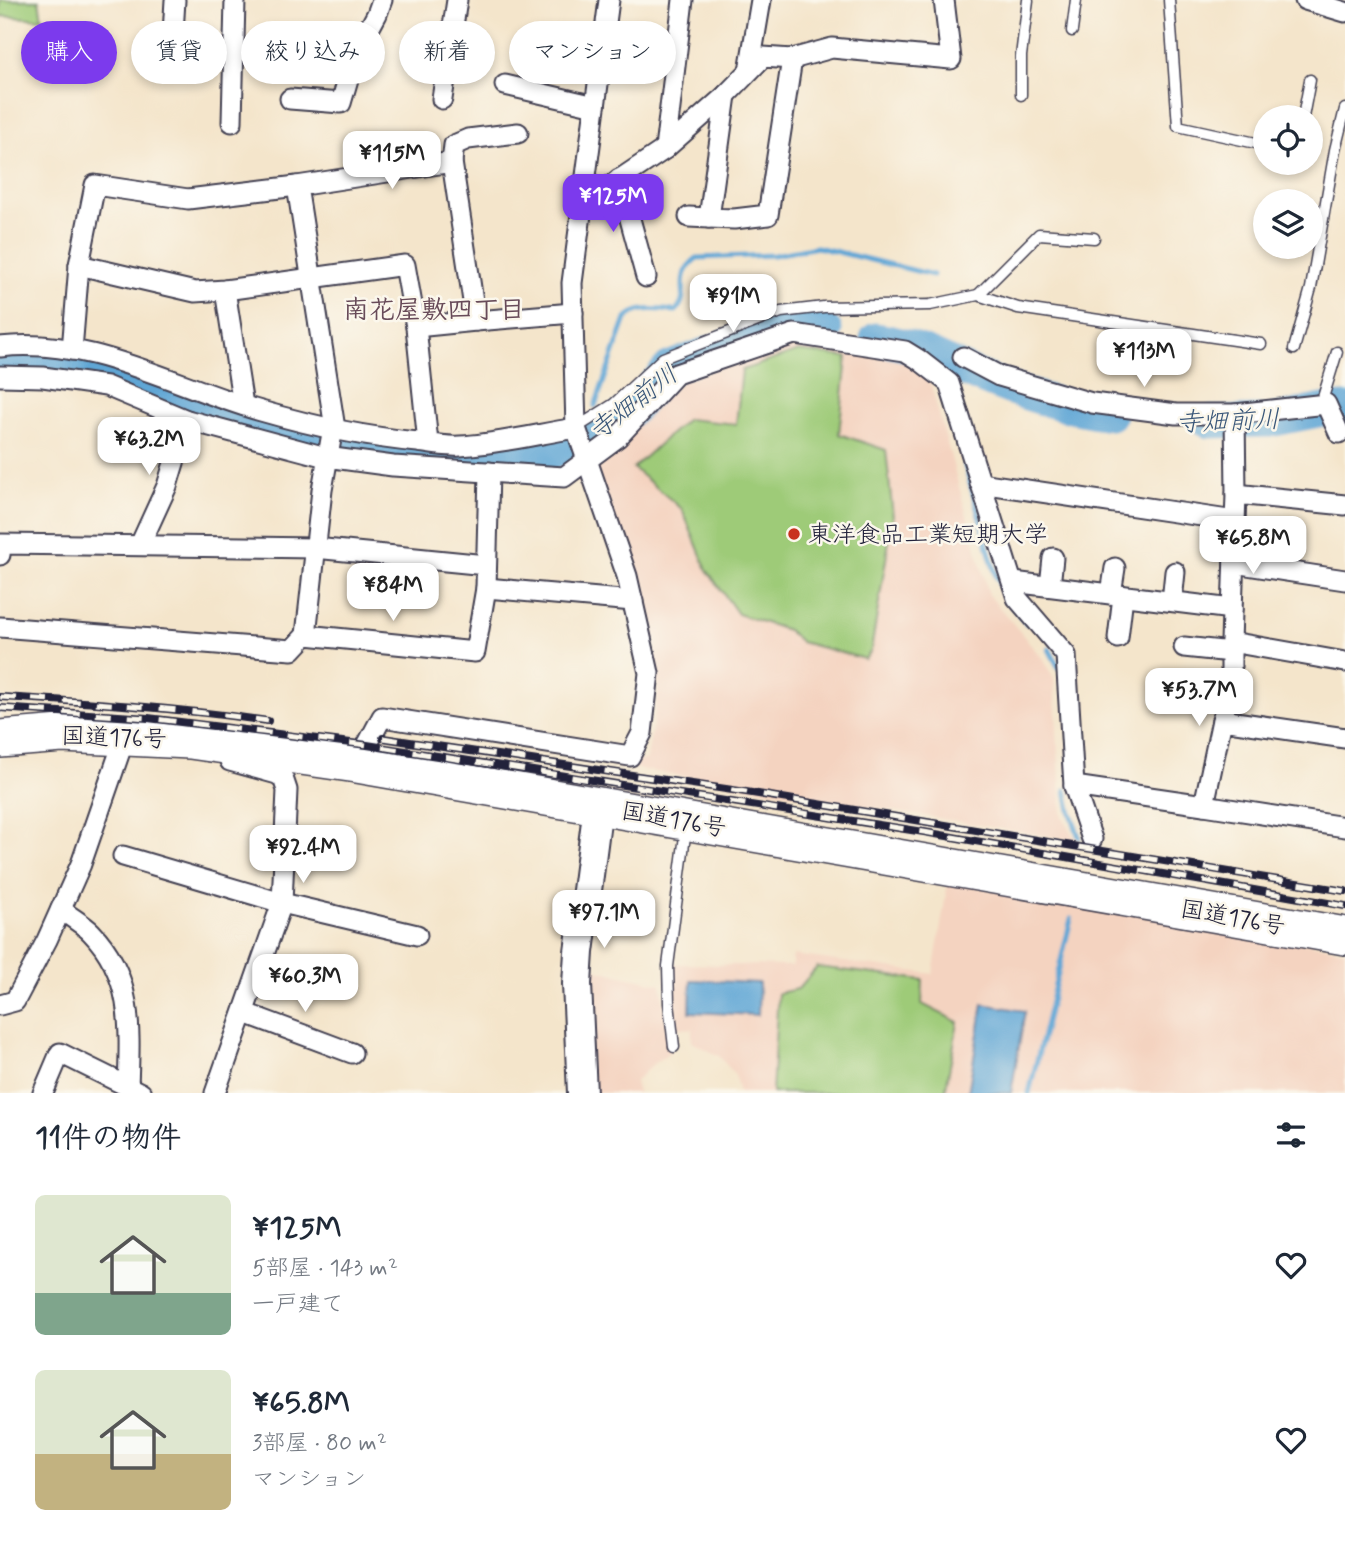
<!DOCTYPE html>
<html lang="ja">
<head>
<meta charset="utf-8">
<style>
  :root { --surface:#fff; --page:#f2f2f3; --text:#1f2937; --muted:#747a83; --accent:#7c3aed }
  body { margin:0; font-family:Mynerve,"Klee One",sans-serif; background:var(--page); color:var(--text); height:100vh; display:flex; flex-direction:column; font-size:26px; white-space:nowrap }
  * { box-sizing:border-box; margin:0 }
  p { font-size:23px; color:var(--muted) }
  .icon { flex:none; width:38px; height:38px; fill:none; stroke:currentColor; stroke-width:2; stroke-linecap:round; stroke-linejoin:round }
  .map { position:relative; height:1093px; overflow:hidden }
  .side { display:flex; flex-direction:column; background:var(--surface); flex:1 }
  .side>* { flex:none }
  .banner { position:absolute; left:21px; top:21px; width:700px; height:63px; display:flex; gap:14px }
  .tools { position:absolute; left:1253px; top:105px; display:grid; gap:14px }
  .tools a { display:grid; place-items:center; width:70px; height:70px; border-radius:50%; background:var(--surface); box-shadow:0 4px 10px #0003; font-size:35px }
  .price { position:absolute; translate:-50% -60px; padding:0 16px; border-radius:14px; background:#fff; color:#222; font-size:23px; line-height:46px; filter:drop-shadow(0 2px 4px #0008) }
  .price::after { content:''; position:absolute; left:50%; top:42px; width:21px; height:16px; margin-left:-10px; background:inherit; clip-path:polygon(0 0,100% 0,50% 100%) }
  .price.on { background:var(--accent); color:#fff }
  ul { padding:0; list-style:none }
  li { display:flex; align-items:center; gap:21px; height:175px; padding:0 35px }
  li span { display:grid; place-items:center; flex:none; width:196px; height:140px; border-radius:10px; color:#555 }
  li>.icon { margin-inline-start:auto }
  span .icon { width:84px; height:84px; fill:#fffc; stroke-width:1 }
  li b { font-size:30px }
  h2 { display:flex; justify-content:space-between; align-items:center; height:84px; padding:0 35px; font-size:30px }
  .pill { padding:0 24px; border-radius:32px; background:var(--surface); box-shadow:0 4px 10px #0003; font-size:24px; line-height:63px }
  .pill.on { background:var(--accent); color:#fff }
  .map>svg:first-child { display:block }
</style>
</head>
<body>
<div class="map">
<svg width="1345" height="1093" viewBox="0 0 1345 1093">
  <rect width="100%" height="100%" fill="#fbf7ec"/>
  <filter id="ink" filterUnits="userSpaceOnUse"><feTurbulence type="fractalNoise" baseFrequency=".0143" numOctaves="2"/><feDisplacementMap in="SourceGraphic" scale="14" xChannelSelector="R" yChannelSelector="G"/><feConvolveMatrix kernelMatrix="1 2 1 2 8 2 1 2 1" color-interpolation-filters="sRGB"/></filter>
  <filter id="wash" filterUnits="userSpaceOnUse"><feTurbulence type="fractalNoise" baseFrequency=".00686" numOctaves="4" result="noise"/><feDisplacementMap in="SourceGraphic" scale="28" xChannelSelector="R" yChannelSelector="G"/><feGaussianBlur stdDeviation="1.57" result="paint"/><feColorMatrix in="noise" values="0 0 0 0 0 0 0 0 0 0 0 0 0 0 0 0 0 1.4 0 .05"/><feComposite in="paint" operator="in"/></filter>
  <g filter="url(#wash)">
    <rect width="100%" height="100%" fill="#f4e5cb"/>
    <g fill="#f4d3c0">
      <polygon points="799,340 902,353 927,371 989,595 1043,659 1054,679 1062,815 1077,841 620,766 647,759 658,691 639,599 595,472 608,452 682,381"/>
      <polygon points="948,882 1345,950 1345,1093 739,1093 735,1075 719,1056 692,1042 692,1029 675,1027 672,985 674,964 792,966 793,955 933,974"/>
      <polygon points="593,969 661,984 670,1052 653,1064 635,1081 638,1093 594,1093 590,1070"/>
    </g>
    <g fill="#9ecb78" stroke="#60765a" stroke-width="2">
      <polygon points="0,0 39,0 42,19 0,16"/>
      <polygon points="799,351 847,357 839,434 886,450 893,517 871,651 865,659 801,642 787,630 738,614 707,570 682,509 633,468 687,419 736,424 742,370"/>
      <polygon points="817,967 923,980 922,1004 958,1022 945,1093 772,1093 778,993 798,989"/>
    </g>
    <g fill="#5fa6d5" stroke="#406488" stroke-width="2">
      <polygon points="691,980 759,983 758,1015 690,1012"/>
      <polygon points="983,1004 1025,1011 1011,1093 968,1093"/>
    </g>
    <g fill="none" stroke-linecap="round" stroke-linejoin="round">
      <g stroke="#5fa6d5" stroke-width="5">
        <path d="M595,406L626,319C638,305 659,310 676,311C693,293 671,278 697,258L774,255L817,247L933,275"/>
        <polyline points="965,465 996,576 1005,597 1026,623"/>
        <polyline points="1049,649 1059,668"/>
        <polyline points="1066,790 1070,810 1079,837"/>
        <polyline points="1029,1093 1071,919"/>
      </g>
      <g stroke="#5fa6d5" stroke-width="33">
        <path d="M876,339C917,345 939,359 976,375C1019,393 1064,408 1110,414"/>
        <polyline points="0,360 41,358 70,363 319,443 359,449 466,459 548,454 592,438 634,408 669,368 723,347 789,326 826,331"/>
        <polyline points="1209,422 1269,421 1323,410 1345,409"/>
      </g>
    </g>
  </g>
  <g filter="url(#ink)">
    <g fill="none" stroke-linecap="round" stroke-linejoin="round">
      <g stroke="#423f51" stroke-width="13">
        <g id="lane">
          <polyline points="1169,0 1178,126 1265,145"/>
          <polyline points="1072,31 1076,0"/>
          <polyline points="1021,95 1021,56 1028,0"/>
          <polyline points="1303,117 1310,80"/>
          <polyline points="978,295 1039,234 1094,238"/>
          <polyline points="1294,349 1311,288 1335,150 1345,109"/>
          <polyline points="1321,404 1337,352"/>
          <polyline points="576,428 614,404 663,358 781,312 824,307 930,305 978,295 1018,308 1261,344"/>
          <polyline points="674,1047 669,1003 668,966 686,828"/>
        </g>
      </g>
      <g stroke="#423f51" stroke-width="23">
        <g id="street">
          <polyline points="1305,0 1345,12"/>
          <polyline points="172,50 175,0"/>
          <polyline points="749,71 761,0"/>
          <polyline points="505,85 595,106"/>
          <polyline points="726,95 709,218 734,219 768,215 792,59"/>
          <polyline points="290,99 341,103 355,55 377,14 382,0"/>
          <polyline points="442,99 457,0"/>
          <polyline points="232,122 235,0"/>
          <polyline points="665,149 683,0"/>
          <polyline points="452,162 454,145 468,139 518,133"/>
          <polyline points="619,179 646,277"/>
          <polyline points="297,186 188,199 95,185 79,265 195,292 225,290 405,265 416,327 476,321"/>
          <polyline points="583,204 665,149 726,95 763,57 792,59 832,48 951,59 944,0"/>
          <polyline points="689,217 709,218"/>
          <polyline points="225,290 243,405"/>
          <polyline points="416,327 428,443"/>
          <path d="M0,347C92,336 175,387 261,411C313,426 364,437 418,442C431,444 446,447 460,446C499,444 537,434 576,428"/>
          <polyline points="72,350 79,265"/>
          <polyline points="963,357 999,376 1092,403 1176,414 1235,414 1326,404 1339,433"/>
          <polyline points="0,376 43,377 106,386 187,420 326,457 393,466 564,477 618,437 676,374 794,334 905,351 918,359 949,383 1017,598 1066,655 1074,786 1092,839"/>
          <polyline points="1235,414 1236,494"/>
          <polyline points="489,472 486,588 475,652 306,635 322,490 334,422 297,186 452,162 476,321 573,313"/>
          <polyline points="980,483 1235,521"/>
          <polyline points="1345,505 1236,494 1231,642 1345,662"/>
          <polyline points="140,545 167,486 187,420"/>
          <polyline points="0,555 1,544 315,548 486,565"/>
          <polyline points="1234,563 1345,580"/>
          <polyline points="1013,582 1232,609"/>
          <polyline points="1050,586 1053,558"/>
          <polyline points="486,588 633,601"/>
          <polyline points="1111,594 1115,568"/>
          <polyline points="1172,601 1175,572"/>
          <polyline points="0,627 292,650 306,635"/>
          <polyline points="1118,638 1123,596"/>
          <polyline points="1184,647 1231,652"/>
          <polyline points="1222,720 1231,685 1231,642"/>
          <polyline points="357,764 382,717 630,756 642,733 649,673 627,576 576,428 572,283 609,0"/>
          <polyline points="1074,786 1204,805 1222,720 1345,738"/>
          <polyline points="1204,805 1345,827"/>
          <polyline points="123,856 282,903 417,935"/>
          <path d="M61,909C70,917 83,924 91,932C134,976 130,1031 128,1087"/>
          <polyline points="0,1005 15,1001 47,940 81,864 125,737"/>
          <polyline points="245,1013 352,1053"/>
          <polyline points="43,1093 60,1053 141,1093"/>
          <polyline points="215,1093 282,903 287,790 283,778 277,774 230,761"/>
        </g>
      </g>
      <g stroke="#423f51" stroke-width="32">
        <polyline id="secondary" points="582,1093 577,984 579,952 598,806"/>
      </g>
      <g stroke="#423f51" stroke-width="40">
        <polyline id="highway" points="0,739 62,734 190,740 357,764 1345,936"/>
      </g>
      <use href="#lane" stroke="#fff" stroke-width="10"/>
      <use href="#street" stroke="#fff" stroke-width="19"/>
      <use href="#secondary" stroke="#fff" stroke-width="28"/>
      <use href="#highway" stroke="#fff" stroke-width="37"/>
      <g stroke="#22223b" stroke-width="8">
        <g id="rail">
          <path d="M0,697C90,702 179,708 268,721"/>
          <polyline points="0,708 148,718 367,745 924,832 1345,906"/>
          <polyline points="383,738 746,792 1345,891"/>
        </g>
      </g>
      <use href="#rail" stroke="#fbf7ec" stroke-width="5" stroke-dasharray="16" stroke-linecap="butt"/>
    </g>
  </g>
  <circle fill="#c8321e" stroke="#fbf7ec" stroke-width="2.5" cx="794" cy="534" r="7"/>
  <g text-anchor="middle" stroke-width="5" stroke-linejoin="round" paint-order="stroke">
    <g font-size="24" fill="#22223b" stroke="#fbf7ec" text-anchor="start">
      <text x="808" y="542">東洋食品工業短期大学</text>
    </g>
    <g font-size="24" fill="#22223b" stroke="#fbf7ec">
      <text transform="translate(114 737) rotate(2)" y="8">国道176号</text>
      <text transform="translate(674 819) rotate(10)" y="8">国道176号</text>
      <text transform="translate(1233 917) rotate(10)" y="8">国道176号</text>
    </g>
    <g font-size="26" font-weight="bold" fill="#684b59" stroke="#fbf7ec">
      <text x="434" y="318">南花屋敷四丁目</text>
    </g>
    <g font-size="26" font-style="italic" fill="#3a5779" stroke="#fbf7ec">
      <text transform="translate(633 402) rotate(-38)" y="9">寺畑前川</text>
      <text transform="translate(1228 420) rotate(-2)" y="9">寺畑前川</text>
    </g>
  </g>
</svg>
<div class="tools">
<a><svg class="icon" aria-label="locate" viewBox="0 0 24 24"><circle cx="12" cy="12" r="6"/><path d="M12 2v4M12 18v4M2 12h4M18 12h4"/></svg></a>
<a><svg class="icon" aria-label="layers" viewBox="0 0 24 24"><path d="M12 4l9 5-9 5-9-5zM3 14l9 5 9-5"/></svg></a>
</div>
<b class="price" style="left:392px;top:191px">¥115M</b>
<b class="price on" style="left:613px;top:234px">¥125M</b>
<b class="price" style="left:733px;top:334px">¥91M</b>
<b class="price" style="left:1144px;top:389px">¥113M</b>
<b class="price" style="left:149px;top:477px">¥63.2M</b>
<b class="price" style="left:1253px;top:576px">¥65.8M</b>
<b class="price" style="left:393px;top:623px">¥84M</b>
<b class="price" style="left:1199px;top:728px">¥53.7M</b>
<b class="price" style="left:303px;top:885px">¥92.4M</b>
<b class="price" style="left:604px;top:950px">¥97.1M</b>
<b class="price" style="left:305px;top:1014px">¥60.3M</b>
<div class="banner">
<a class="pill on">購入</a>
<a class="pill">賃貸</a>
<a class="pill">絞り込み</a>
<a class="pill">新着</a>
<a class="pill">マンション</a>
</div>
</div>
<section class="side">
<h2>11件の物件<svg class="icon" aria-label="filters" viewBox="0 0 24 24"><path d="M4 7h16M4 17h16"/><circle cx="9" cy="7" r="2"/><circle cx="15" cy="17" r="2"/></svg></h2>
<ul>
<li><span style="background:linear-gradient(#dfe7d0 70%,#7fa58c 0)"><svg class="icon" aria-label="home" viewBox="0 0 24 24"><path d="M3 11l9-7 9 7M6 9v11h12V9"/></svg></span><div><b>¥125M</b><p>5部屋 · 143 m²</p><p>一戸建て</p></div><svg class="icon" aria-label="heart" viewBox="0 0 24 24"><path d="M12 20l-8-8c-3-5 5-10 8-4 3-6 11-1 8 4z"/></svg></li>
<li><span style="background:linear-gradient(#dfe7d0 60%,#c2b280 0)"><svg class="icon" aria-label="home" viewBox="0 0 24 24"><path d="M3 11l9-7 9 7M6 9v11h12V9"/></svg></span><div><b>¥65.8M</b><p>3部屋 · 80 m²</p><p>マンション</p></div><svg class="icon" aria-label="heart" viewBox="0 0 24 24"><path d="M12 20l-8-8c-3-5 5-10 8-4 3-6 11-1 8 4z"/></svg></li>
</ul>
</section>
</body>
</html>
